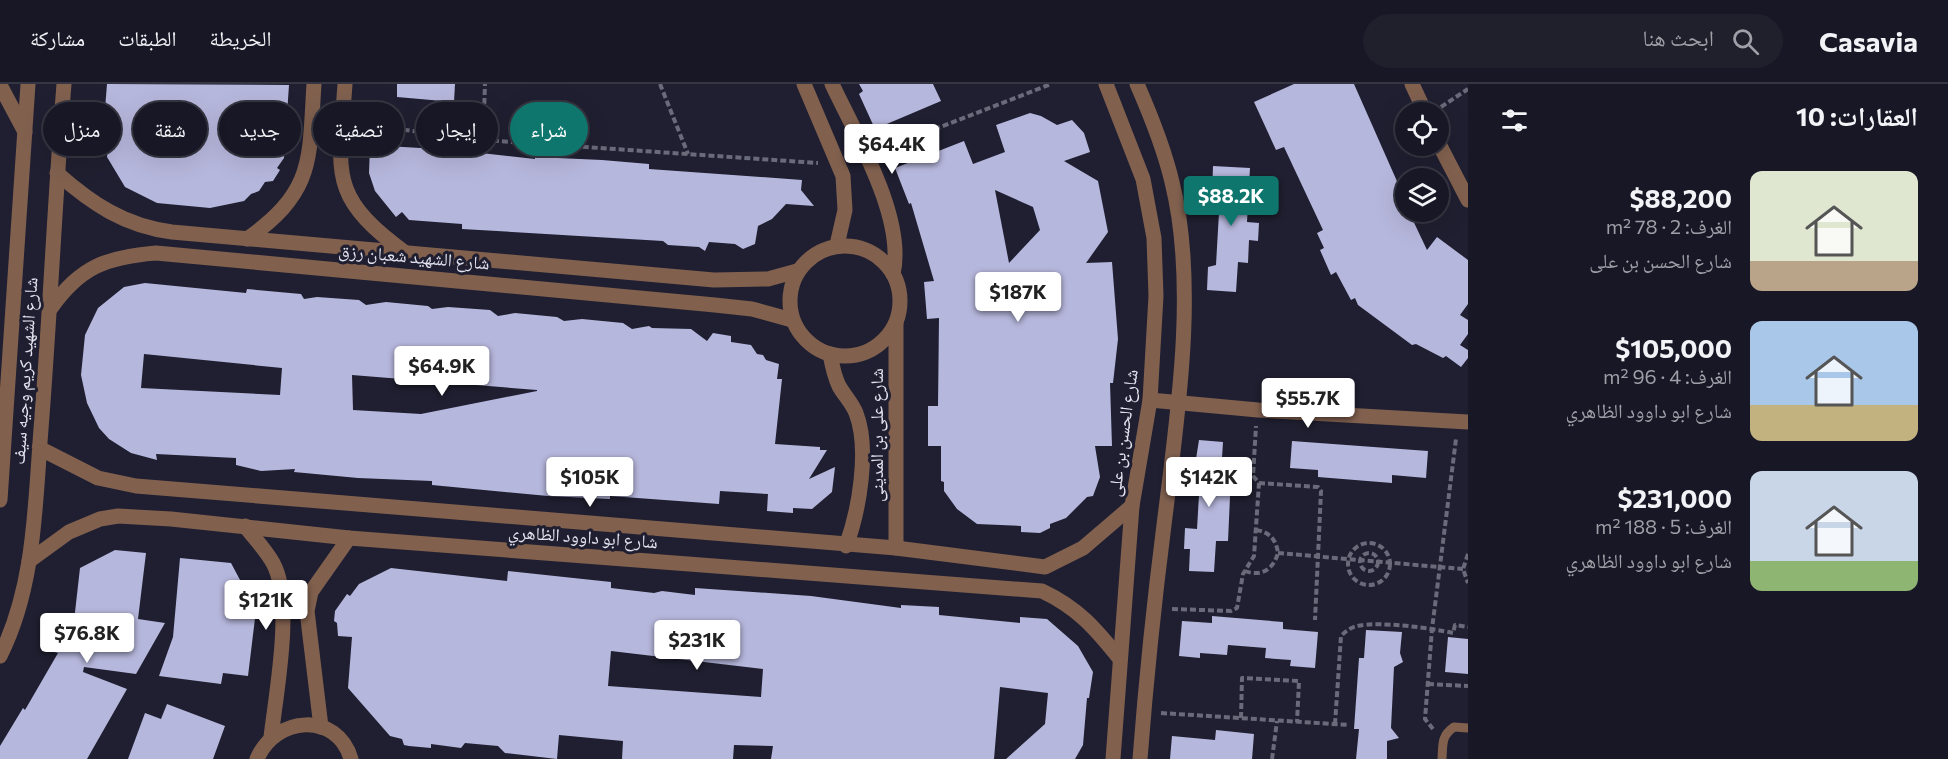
<!DOCTYPE html>
<html lang="ar">
<head>
<meta charset="utf-8">
<style>
  :root { --surface:#171725; --page:#20202d; --text:#f1f3f6; --muted:#9e9fa7; --line:#363642; --accent:#0f766e }
  body { margin:0; font-family:Commissioner,"Noto Naskh Arabic",sans-serif; background:var(--page); color:var(--text); direction:rtl; height:100vh; display:flex; flex-direction:column; font-size:22px; white-space:nowrap }
  * { box-sizing:border-box; margin:0 }
  p { font-size:20px; color:var(--muted) }
  .icon { flex:none; width:33px; height:33px; fill:none; stroke:currentColor; stroke-width:2; stroke-linecap:round; stroke-linejoin:round }
  .map { position:relative; flex:1; overflow:hidden; direction:ltr }
  .drawer { display:flex; flex-direction:column; background:var(--surface); width:480px }
  .drawer>* { flex:none }
  .top-card { position:absolute; left:18px; top:18px; width:570px; height:54px; direction:rtl; display:flex; gap:12px }
  .tools { position:absolute; left:1395px; top:18px; display:grid; gap:12px }
  .tools a { display:grid; place-items:center; width:54px; height:54px; border-radius:50%; background:var(--surface); box-shadow:0 6px 24px #0002,0 0 0 2px var(--line); font-size:30px }
  .price { position:absolute; translate:-50% -51px; padding:0 14px; border-radius:6px; background:#fff; color:#222; font-size:20px; line-height:39px; filter:drop-shadow(0 2px 3px #0008) }
  .price::after { content:''; position:absolute; left:50%; top:36px; width:18px; height:14px; margin-left:-9px; background:inherit; clip-path:polygon(0 0,100% 0,50% 100%) }
  .price.active { background:var(--accent); color:#fff }
  ul { padding:0; list-style:none }
  li { display:flex; align-items:center; gap:18px; height:150px; padding:0 30px }
  li span { display:grid; place-items:center; flex:none; width:168px; height:120px; border-radius:12px; color:#555 }
  li>.icon { margin-inline-start:auto }
  span .icon { width:72px; height:72px; fill:#fffc; stroke-width:1 }
  li b { font-size:26px }
  h2 { display:flex; justify-content:space-between; align-items:center; height:72px; padding:0 30px; font-size:26px }
  .chip { padding:0 21px; border-radius:27px; background:var(--surface); box-shadow:0 6px 24px #0002,0 0 0 2px var(--line); font-size:21px; line-height:54px }
  .chip.active { background:var(--accent); color:#fff }
  header { display:flex; align-items:center; gap:36px; box-sizing:border-box; height:84px; padding:0 30px; background:var(--surface); border-bottom:2px solid var(--line) }
  header strong { font-size:28px }
  nav { display:flex; gap:33px; margin-inline-start:auto; font-size:21px }
  .search { width:420px; height:54px; background:var(--page); display:flex; align-items:center; gap:15px; box-sizing:border-box; padding:0 21px; border-radius:33px; color:var(--muted); font-size:22px }
  main { display:flex; flex:1; min-height:0 }
  .map>svg:first-child { display:block }
</style>
</head>
<body>
<header>
<strong>Casavia</strong>
<div class="search"><svg class="icon" aria-label="search" viewBox="0 0 24 24"><circle cx="10" cy="10" r="6"/><path d="M15 15l6 6"/></svg>ابحث هنا</div>
<nav><a>الخريطة</a><a>الطبقات</a><a>مشاركة</a></nav>
</header>
<main>
<section class="drawer">
<h2>العقارات: 10<svg class="icon" aria-label="filters" viewBox="0 0 24 24"><path d="M4 7h16M4 17h16"/><circle cx="9" cy="7" r="2"/><circle cx="15" cy="17" r="2"/></svg></h2>
<ul>
<li><span style="background:linear-gradient(#dfe7d0 75%,#b9a48a 0)"><svg class="icon" aria-label="home" viewBox="0 0 24 24"><path d="M3 11l9-7 9 7M6 9v11h12V9"/></svg></span><div><b>$88,200</b><p>الغرف: 2 · 78 m²</p><p>شارع الحسن بن على</p></div></li>
<li><span style="background:linear-gradient(#a9c7e8 70%,#c2b280 0)"><svg class="icon" aria-label="home" viewBox="0 0 24 24"><path d="M3 11l9-7 9 7M6 9v11h12V9"/></svg></span><div><b>$105,000</b><p>الغرف: 4 · 96 m²</p><p>شارع ابو داوود الظاهري</p></div></li>
<li><span style="background:linear-gradient(#c9d6e8 75%,#8fb573 0)"><svg class="icon" aria-label="home" viewBox="0 0 24 24"><path d="M3 11l9-7 9 7M6 9v11h12V9"/></svg></span><div><b>$231,000</b><p>الغرف: 5 · 188 m²</p><p>شارع ابو داوود الظاهري</p></div></li>
</ul>
</section>
<div class="map">
<svg width="1468" height="675" viewBox="0 0 1468 675">
  <rect width="100%" height="100%" fill="#1f1f31"/>
  <g fill="#b6b7dc" fill-rule="evenodd">
    <polygon points="107,0 289,1 284,74 277,84 280,86 273,97 265,98 259,107 251,110 244,117 210,124 157,119 125,103 107,73 111,38 104,37"/>
    <polygon points="397,0 455,0 454,18 397,13"/>
    <polygon points="859,0 933,0 941,17 875,45 859,10 863,7"/>
    <polygon points="1294,0 1354,0 1396,95 1406,119 1406,128 1409,128 1427,166 1437,153 1468,176 1468,220 1460,231 1468,236 1468,250 1460,261 1468,266 1468,274 1461,283 1446,272 1443,274 1416,260 1412,261 1358,221 1355,214 1351,216 1336,188 1331,191 1320,166 1324,164 1317,149 1323,146 1284,63 1276,66 1254,18"/>
    <path d="M1030,29L1041,32L1057,41L1072,36L1084,49L1090,68L1064,77L1098,97L1108,148L1086,179L1112,178L1118,255L1113,299H1110L1112,362H1095L1100,393L1093,412L1087,413L1066,434L1050,440V444L1040,449L1021,448V442L977,440L957,425L944,407V398L941,397V362H928V322H938L939,234L927,235L924,198L934,197L911,119L909,120L895,84L964,57L973,80L1005,68L996,41ZM995,106L1033,123L1040,146L1009,179Z"/>
    <polygon points="370,61 454,66 535,75 535,73 602,76 649,80 649,85 802,96 801,106 814,122 786,120 772,135 758,142 755,160 743,165 735,160 709,158 705,167 699,163 668,161 663,157 462,145 462,140 409,136 402,128 396,133 375,107 369,89"/>
    <polygon points="1213,82 1250,84 1247,138 1259,139 1258,157 1249,156 1248,179 1238,178 1236,208 1207,206 1208,183 1216,181 1220,111 1212,111"/>
    <path d="M145,199L246,209L247,205L301,210L304,215L317,213L359,216L366,221L386,218L428,222L432,225L448,223L490,226L498,232L515,229L557,233L564,237L582,235L623,239L632,245L649,242L652,244L691,245L707,257L713,249L731,252V258L751,261L757,270L763,271L766,276L779,280L777,295H782L775,360L820,363V366H827L809,395L835,383L832,408L812,425L793,424V429L767,427L768,410L720,407L719,420L610,412V415L548,412L432,401V397L358,394L294,388L295,385L261,387L236,381V374L156,370L157,376L131,369L109,355L99,344L87,319L81,291L85,251L98,224L124,203ZM144,270L282,284L280,311L141,304ZM352,291L537,306V307L421,330L353,326Z"/>
    <polygon points="1199,356 1223,358 1221,390 1231,391 1228,457 1216,457 1214,488 1189,487 1190,465 1184,465 1185,444 1197,445 1200,394 1193,394"/>
    <polygon points="1292,357 1428,367 1426,394 1392,391 1392,399 1318,393 1318,386 1290,384"/>
    <polygon points="115,466 146,469 138,535 165,539 136,590 84,583 83,588 127,605 87,675 0,675 0,662 23,624 25,626 58,569 51,567 59,533 74,537 80,484"/>
    <polygon points="180,474 231,479 256,526 248,592 223,589 221,600 159,592 173,553"/>
    <path d="M391,484L507,497L508,487L611,498V504L654,509L662,507L695,511V504L811,512L901,524V521L939,523V531L1020,539V533L1047,535L1078,562L1093,588L1089,614H1087L1083,661L1075,675H1006L1045,640L1048,609L1000,603L994,675H771L773,662L734,661L733,675H622L623,657L559,651L557,675L505,669L498,662L465,659L461,664L431,660V664L409,662L404,661L402,655L390,652L348,604L352,553L338,552L337,539L334,537L335,527L347,510L350,512L359,500ZM611,567L763,585L761,613L608,602Z"/>
    <polygon points="1212,532 1283,538 1283,545 1318,548 1315,584 1290,582 1291,576 1265,574 1266,564 1228,561 1227,571 1200,569 1200,574 1179,572 1182,537 1212,539"/>
    <polygon points="1366,546 1402,548 1400,569 1403,578 1394,583 1391,644 1399,654 1387,657 1387,675 1356,675 1359,645 1354,645 1359,574 1364,574"/>
    <polygon points="1448,553 1468,555 1468,590 1445,588"/>
    <polygon points="167,620 225,642 213,675 128,675 145,629 161,635"/>
    <polygon points="1216,646 1254,650 1252,675 1170,675 1172,652 1215,656"/>
  </g>
  <g fill="none" stroke-linecap="round" stroke-linejoin="round">
    <g stroke="#696a7a" stroke-width="4" stroke-dasharray="6 3" stroke-linecap="butt">
      <polyline points="660,0 688,70"/>
      <polyline points="1441,23 1468,5"/>
      <polyline points="359,40 483,56 818,79"/>
      <polyline points="483,56 485,0"/>
      <polyline points="884,65 1051,0"/>
      <polyline points="1259,399 1318,403 1321,407 1315,536"/>
      <circle cx="1369" cy="480" r="21"/>
      <polyline points="1278,469 1463,485"/>
      <circle cx="1369" cy="478" r="9"/>
      <polyline points="1468,470 1463,485 1468,499"/>
      <path d="M1245,487C1261,493 1273,486 1278,469C1276,455 1269,448 1256,446"/>
      <polyline points="1172,525 1231,527 1237,524 1243,490 1254,472 1259,399 1253,392 1256,342"/>
      <polyline points="1428,600 1468,602"/>
      <polyline points="1161,629 1349,641"/>
      <polyline points="1241,634 1242,594 1299,597 1297,638"/>
      <path d="M1335,640L1341,552C1346,547 1351,543 1357,542C1379,537 1431,544 1453,549L1455,541L1468,543"/>
      <polyline points="1433,645 1425,635 1432,545 1456,355"/>
      <polyline points="1272,675 1277,637"/>
    </g>
    <path stroke="#81604e" stroke-width="9" d="M1442,675C1443,660 1441,652 1454,643L1468,644"/>
    <g stroke="#81604e" stroke-width="15">
      <path d="M345,0C339,90 327,112 407,170"/>
      <polyline points="804,0 843,92 845,126 837,161"/>
      <path d="M832,0C856,51 906,135 893,190"/>
      <polyline points="1412,0 1425,28"/>
      <polyline points="0,1 25,48"/>
      <polyline points="1438,58 1468,116"/>
      <path d="M57,89C92,120 125,142 172,148L714,196L768,195L797,187"/>
      <path d="M247,155C315,107 309,76 314,0"/>
      <circle cx="845" cy="217" r="55"/>
      <path d="M51,224C80,183 106,173 156,169L715,221L752,225L792,236"/>
      <polyline points="896,239 896,464"/>
      <path d="M830,270C832,281 834,292 839,302C844,311 852,319 856,329C870,365 859,427 846,462"/>
      <polyline points="1150,316 1258,326 1468,338"/>
      <polyline points="39,364 98,394 136,402 896,464 1045,483 1083,464 1132,422"/>
      <path d="M245,442C254,454 266,466 273,479C294,517 276,609 271,653"/>
      <path d="M29,477L69,448L100,435L118,432L171,435L349,454L1042,507C1078,524 1095,544 1120,575"/>
      <polyline points="321,643 307,527 311,508 349,454"/>
      <path d="M257,675C275,632 337,627 351,675"/>
    </g>
    <g stroke="#81604e" stroke-width="15">
      <polyline points="1106,0 1143,95 1154,154 1156,212 1150,316 1132,422 1113,675"/>
      <path d="M1137,0C1151,32 1164,64 1172,98C1198,202 1177,335 1164,441C1154,519 1146,597 1140,675"/>
      <polyline points="0,416 28,0"/>
      <path d="M0,572C35,503 35,421 41,345C50,230 55,115 64,0"/>
    </g>
  </g>
  <g text-anchor="middle" stroke-width="6" stroke-linejoin="round" paint-order="stroke">
    <g font-size="18" fill="#e3e4f1" stroke="#1f1f31">
      <text transform="translate(414 173) rotate(5)" y="6">شارع الشهيد شعبان رزق</text>
      <text transform="translate(25 287) rotate(-86)" y="6">شارع الشهيد كريم وجيه سيف</text>
      <text transform="translate(1123 349) rotate(-82)" y="6">شارع الحسن بن على</text>
      <text transform="translate(877 351) rotate(-90)" y="6">شارع على بن المدينى</text>
      <text transform="translate(583 453) rotate(4)" y="6">شارع ابو داوود الظاهري</text>
    </g>
  </g>
</svg>
<div class="tools">
<a><svg class="icon" aria-label="locate" viewBox="0 0 24 24"><circle cx="12" cy="12" r="6"/><path d="M12 2v4M12 18v4M2 12h4M18 12h4"/></svg></a>
<a><svg class="icon" aria-label="layers" viewBox="0 0 24 24"><path d="M12 4l9 5-9 5-9-5zM3 14l9 5 9-5"/></svg></a>
</div>
<b class="price" style="left:892px;top:91px">$64.4K</b>
<b class="price active" style="left:1231px;top:143px">$88.2K</b>
<b class="price" style="left:1018px;top:239px">$187K</b>
<b class="price" style="left:442px;top:313px">$64.9K</b>
<b class="price" style="left:1308px;top:345px">$55.7K</b>
<b class="price" style="left:590px;top:424px">$105K</b>
<b class="price" style="left:1209px;top:424px">$142K</b>
<b class="price" style="left:266px;top:547px">$121K</b>
<b class="price" style="left:87px;top:580px">$76.8K</b>
<b class="price" style="left:697px;top:587px">$231K</b>
<div class="top-card">
<a class="chip active">شراء</a>
<a class="chip">إيجار</a>
<a class="chip">تصفية</a>
<a class="chip">جديد</a>
<a class="chip">شقة</a>
<a class="chip">منزل</a>
</div>
</div>
</main>
</body>
</html>
